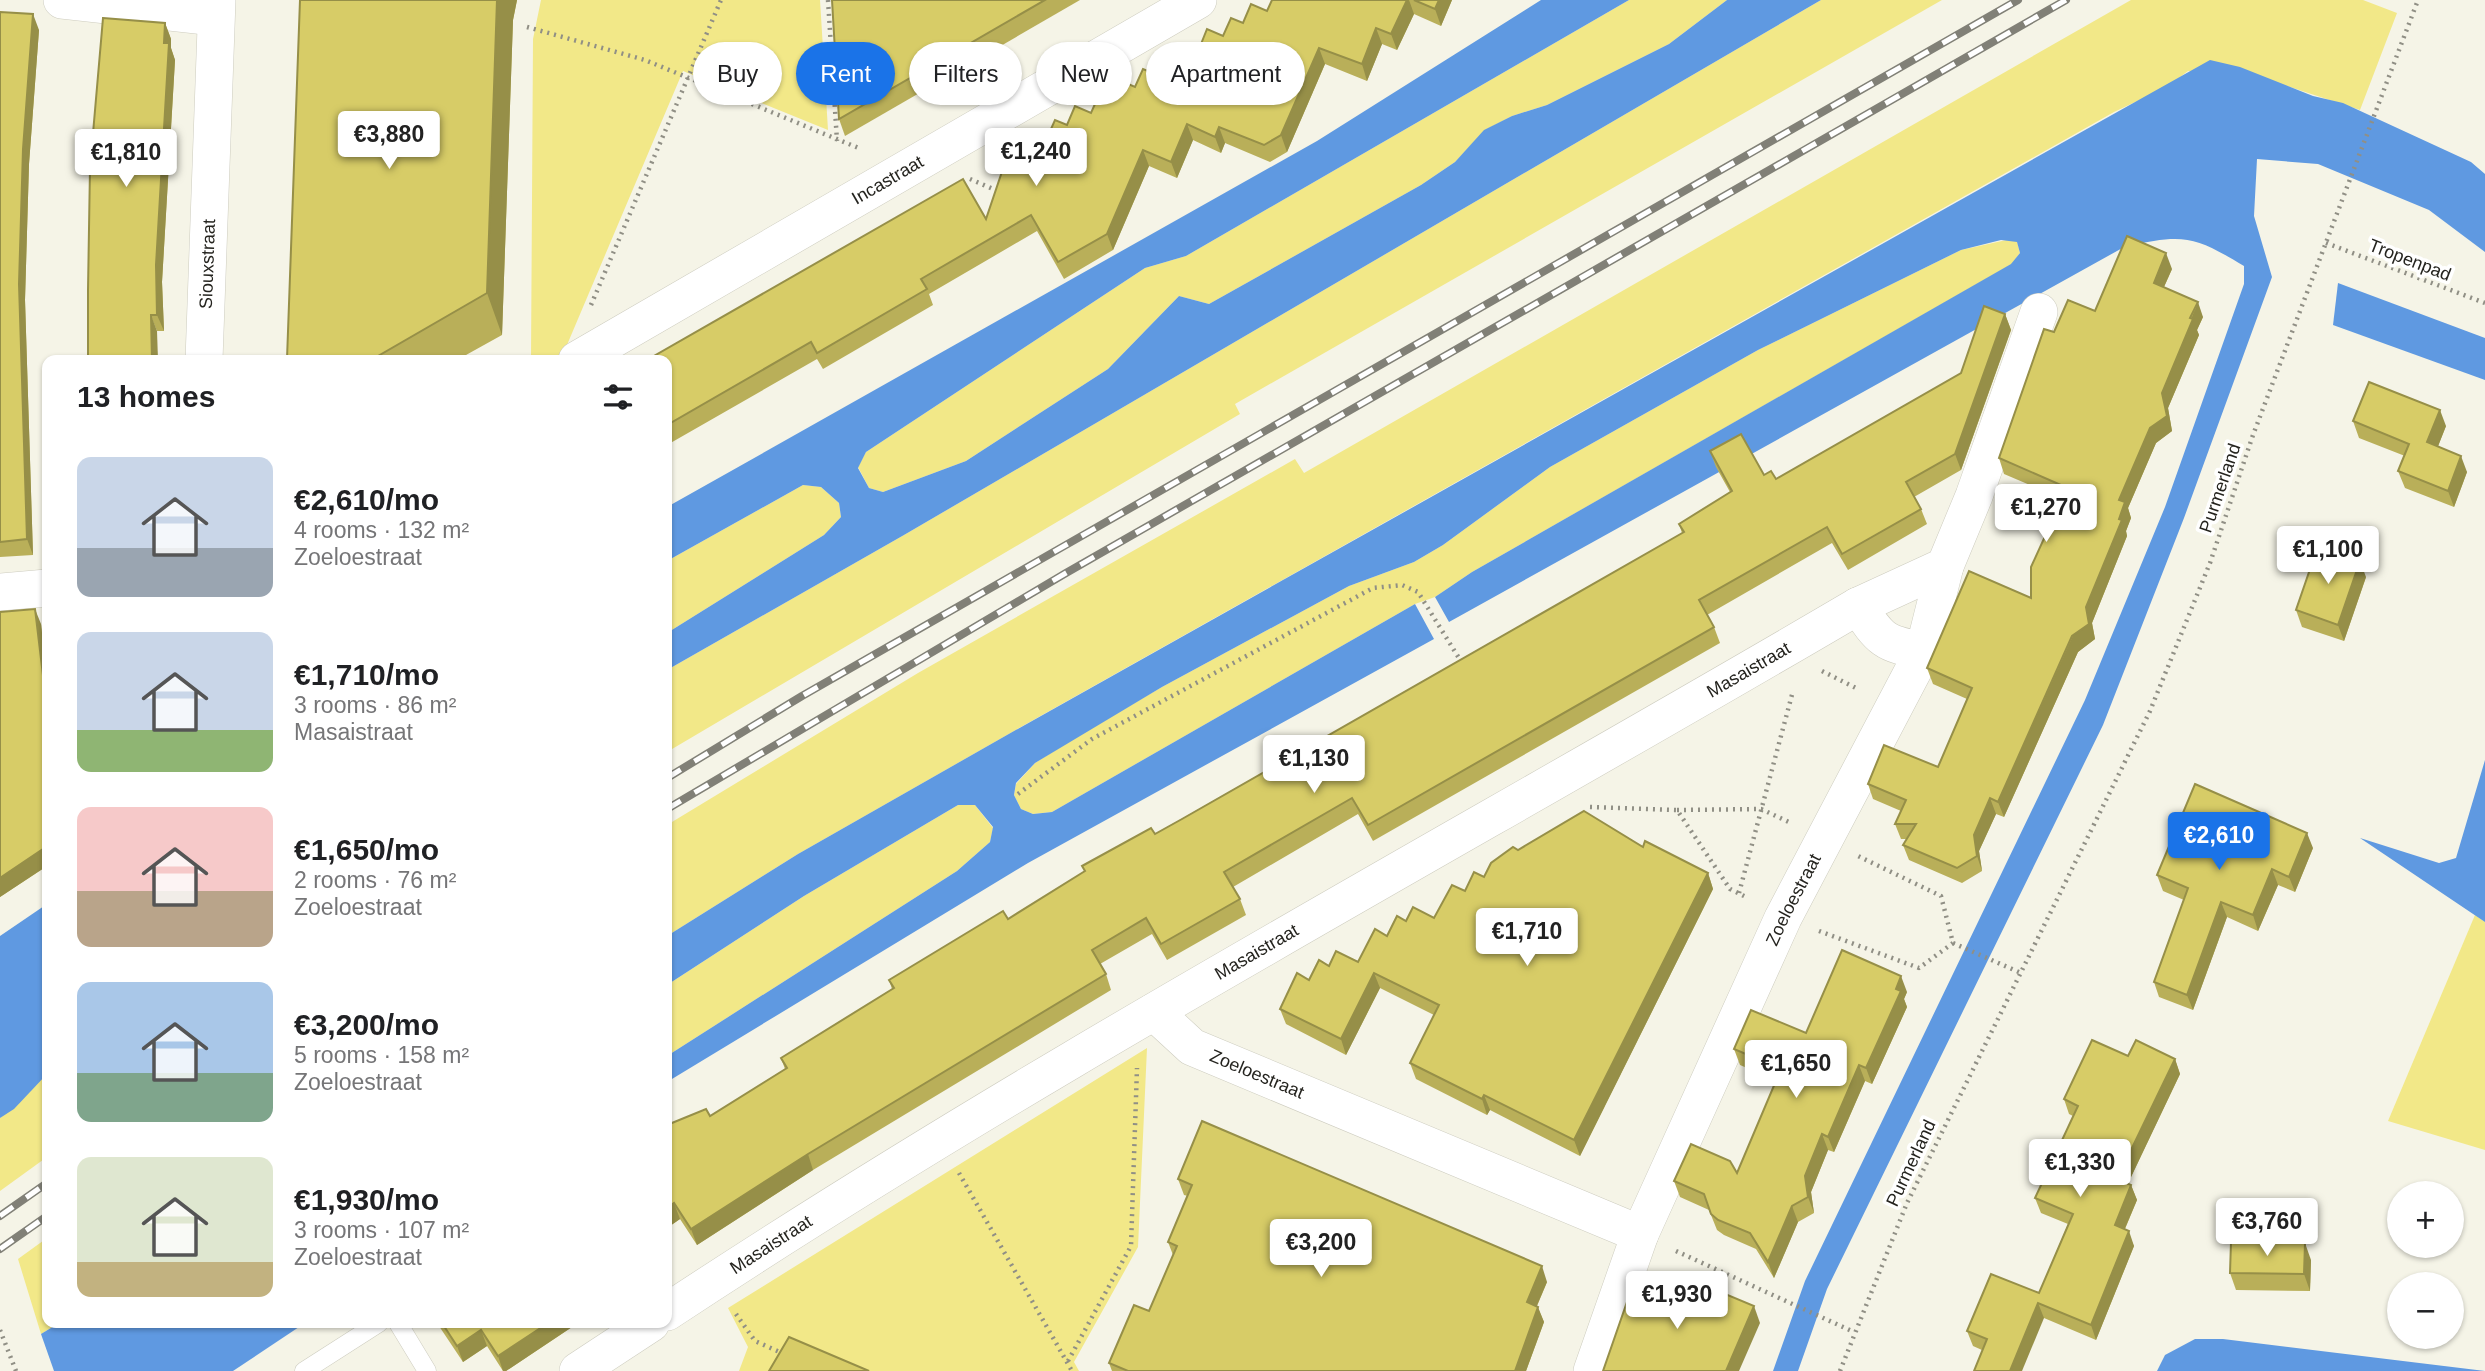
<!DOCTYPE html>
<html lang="en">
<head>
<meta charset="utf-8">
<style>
  :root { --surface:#fff; --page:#f6f6f6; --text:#202124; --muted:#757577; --accent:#1a73e8 }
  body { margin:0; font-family:Arial,sans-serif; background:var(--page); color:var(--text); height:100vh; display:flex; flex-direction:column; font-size:26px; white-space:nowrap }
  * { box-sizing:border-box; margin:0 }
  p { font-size:23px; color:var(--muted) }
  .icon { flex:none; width:38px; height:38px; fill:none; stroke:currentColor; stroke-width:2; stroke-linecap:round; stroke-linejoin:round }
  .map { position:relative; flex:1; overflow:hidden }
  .side { position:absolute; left:42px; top:355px; width:630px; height:973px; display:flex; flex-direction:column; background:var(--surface); border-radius:14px; box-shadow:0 2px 5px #0004 }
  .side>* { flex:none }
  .top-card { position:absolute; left:693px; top:42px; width:665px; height:63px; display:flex; gap:14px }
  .buttons { position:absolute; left:2387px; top:1181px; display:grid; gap:14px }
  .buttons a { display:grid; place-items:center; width:77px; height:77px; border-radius:50%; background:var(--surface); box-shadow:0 2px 5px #0004; font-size:35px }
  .price { position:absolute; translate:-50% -60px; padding:0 16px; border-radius:7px; background:#fff; color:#222; font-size:23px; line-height:46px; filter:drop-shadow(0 2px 4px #0008) }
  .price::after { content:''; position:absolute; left:50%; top:42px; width:21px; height:16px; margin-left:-10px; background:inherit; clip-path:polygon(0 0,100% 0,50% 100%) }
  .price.selected { background:var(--accent); color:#fff }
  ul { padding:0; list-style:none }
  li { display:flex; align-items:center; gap:21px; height:175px; padding:0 35px }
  li span { display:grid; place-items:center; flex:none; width:196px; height:140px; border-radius:14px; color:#555 }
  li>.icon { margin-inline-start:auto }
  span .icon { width:84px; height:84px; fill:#fffc; stroke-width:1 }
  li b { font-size:30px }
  h2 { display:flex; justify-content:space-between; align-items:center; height:84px; padding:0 35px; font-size:30px }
  .pill { padding:0 24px; border-radius:32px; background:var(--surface); box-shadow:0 2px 5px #0004; font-size:24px; line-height:63px }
  .pill.selected { background:var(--accent); color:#fff }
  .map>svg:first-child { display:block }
</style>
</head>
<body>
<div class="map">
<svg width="2485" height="1371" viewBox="0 0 2485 1371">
  <rect width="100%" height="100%" fill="#f5f4e7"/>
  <g fill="#f2e888">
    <polygon points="541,0 820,0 828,130 683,71 564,352 550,360 531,360 533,39"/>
    <polygon points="1629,0 1727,0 1669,44 1547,105 1512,116 1485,130 1455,162 1421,185 1209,304 1179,296 1108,369 966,461 883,492 869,488 858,467 866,452 1145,268 1186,256"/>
    <polygon points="1821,0 1942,0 1235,404 1240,414 667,752 667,670 904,535"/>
    <polygon points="2131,0 2363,0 2397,13 2360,110 2287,86 2188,71 2167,87 2114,112 1014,731 798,854 667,936 667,825 918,673 1295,459 1304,473"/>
    <polygon points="2011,239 2017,241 2020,253 2012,264 1472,572 1435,597 1415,604 1052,812 1033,814 1021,809 1014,795 1016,784 1035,763 1081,734 1162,687 1349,586 1414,562 1443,545 1550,467 1758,350 1961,250"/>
    <polygon points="803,485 821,487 839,503 841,517 824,535 667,633 667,561"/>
    <polygon points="958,805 975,805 993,828 990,842 957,871 667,1056 667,985 804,896"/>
    <polygon points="2475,915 2485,922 2485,1150 2388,1121"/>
    <polygon points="1147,1048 1138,1247 1074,1362 1079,1371 739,1371 748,1347 728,1308"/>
    <polygon points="47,1074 47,1157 0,1191 0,1118"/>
    <polygon points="47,1238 47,1323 59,1323 41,1334 18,1259"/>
  </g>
  <g fill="#5f99e1">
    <polygon points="1541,0 1629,0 1186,256 1145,268 866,452 858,468 869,488 883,492 966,461 1108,369 1179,296 1209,304 1421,185 1455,162 1484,130 1512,116 1547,105 1669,44 1727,0 1821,0 904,535 667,670 667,633 824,535 841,517 839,503 821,487 803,485 667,561 667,507 1317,141"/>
    <path d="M2210,60L2240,67L2313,96L2343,103L2471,162L2485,174V252L2429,210L2318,164L2257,159L2254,216L2272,277L2184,518L2103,725L1827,1289L1798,1371H1773L1805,1281L2085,700L2165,507L2244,284V266C2193,235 2184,234 2126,246L1449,622L1435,597L1472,572L2011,264L2020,253L2017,242L2001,240L1961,250L1758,350L1550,467L1443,545L1414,562L1349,586L1162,687L1035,763L1016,783L1014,795L1021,809L1033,814L1052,812L1415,604L1434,639L1028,863L667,1082V1056L957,871L990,842L993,827L975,805H958L804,896L667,985V936L798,854L1014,731Z"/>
    <polygon points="2338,283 2485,338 2485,380 2333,325"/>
    <polygon points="2485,760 2485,922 2360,838 2439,863 2456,858"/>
    <polygon points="47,904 47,1074 14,1109 0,1118 0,936"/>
    <polygon points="59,1323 305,1323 233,1371 54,1371 41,1334"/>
    <polygon points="2195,1339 2223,1339 2485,1371 2157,1371 2165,1355"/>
  </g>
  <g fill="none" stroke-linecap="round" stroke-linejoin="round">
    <g stroke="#cdccbf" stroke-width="19">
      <g id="lane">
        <polyline points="398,1323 427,1371"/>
        <polyline points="304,1371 379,1323"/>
      </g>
    </g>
    <g stroke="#cdccbf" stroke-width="38">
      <g id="street">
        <polyline points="62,0 215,17"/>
        <path id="s1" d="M204,360L217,0"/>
        <path id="s2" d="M577,360L1198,0"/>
        <polyline points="0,592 47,588"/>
        <path d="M1858,606C1880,639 1884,645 1924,650"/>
        <path id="s3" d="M1154,1012L1192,1047L1640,1234"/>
        <path id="s4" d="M667,1312C1051,1058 1460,840 1858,606L1945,566L1974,496L2039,312"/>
        <polyline points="578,1371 651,1323"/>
        <path id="s5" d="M1592,1371L1640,1234L1783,918L1924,650L1945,566"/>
      </g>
    </g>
    <g stroke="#908f85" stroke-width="4.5" stroke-dasharray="2 5" stroke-linecap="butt">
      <polyline points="828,0 837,141"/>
      <polyline points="527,27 645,60 861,149"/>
      <polyline points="970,179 1000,192"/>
      <polyline points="2326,243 2485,303"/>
      <polyline points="591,305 721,0"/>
      <polyline points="1822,671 1858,689"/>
      <polyline points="1018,794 1092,739 1373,588 1402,585 1418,592 1462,663"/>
      <polyline points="1590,807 1677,810 1730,889 1748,898"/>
      <polyline points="1677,810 1761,809 1791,823"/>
      <polyline points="1739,893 1793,691"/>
      <polyline points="1819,931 1919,968 1953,943 1941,896 1858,856"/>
      <polyline points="1953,943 2021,973"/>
      <polyline points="959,1173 1072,1371"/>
      <polyline points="1676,1251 1854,1332"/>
      <polyline points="736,1314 755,1341 784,1354"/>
      <polyline points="0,1330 16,1371"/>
      <polyline points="1068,1361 1131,1246 1137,1068"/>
      <polyline points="1840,1371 1907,1203 2150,711 2210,563 2253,435 2418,0"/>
    </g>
    <use href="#lane" stroke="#fff" stroke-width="18"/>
    <use href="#street" stroke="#fff" stroke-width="37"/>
    <g stroke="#818077" stroke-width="8">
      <g id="rail">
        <polyline points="667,778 802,696 2018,0"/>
        <polyline points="667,809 1066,573 2066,0"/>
        <polyline points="0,1216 47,1183"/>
        <polyline points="0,1249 47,1216"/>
      </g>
    </g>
    <use href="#rail" stroke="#fff" stroke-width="5" stroke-dasharray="16" stroke-linecap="butt"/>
  </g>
  <g fill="#b9af59">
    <polygon points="300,0 517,0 513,20 502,335 457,360 287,360"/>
    <polygon points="832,0 1080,0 845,136 839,119"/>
    <polygon points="1272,0 1452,0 1441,26 1414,14 1397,50 1382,44 1367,81 1325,64 1287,152 1270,162 1225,143 1221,153 1193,140 1177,178 1149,166 1113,250 1064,279 1037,231 929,294 933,305 823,369 817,359 667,445 667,360 986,219 1023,151 1047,138 1067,125 1091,113 1111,99 1135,87 1155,74 1179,62 1199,49 1223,36 1243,23 1267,11"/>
    <polygon points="0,12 39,30 29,164 25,300 33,555 0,557"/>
    <polygon points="165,23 171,39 171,48 175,60 162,282 164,331 157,331 90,168"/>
    <polygon points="2172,269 2164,287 2203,317 2197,330 2199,335 2168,408 2172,431 2156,443 2128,508 2131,518 2126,531 2127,536 2092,623 2095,639 2078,652 2004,817 1996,814 1979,851 1982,871 1962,883 1909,860 1903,845 1907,839 1901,839 1895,824 1901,811 1873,799 1868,784 1938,767 1967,699 1933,684 1927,668 2031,598 2054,516 2051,508 2056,496 2004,474 1999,458 2054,332"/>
    <polygon points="2005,314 2011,330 1961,470 1914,497 1921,509 1927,524 1848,570 1832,543 1707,615 1714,627 1720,643 1373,841 1358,814 1233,887 1240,899 1246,915 1167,960 1152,934 1100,964 1106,974 1111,990 813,1170 697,1245 680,1219 667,1228 667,1125 710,1116 785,1069 781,1058 892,989 889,980 1008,919 1085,872 1082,866 1155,834 1682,533 1679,524 1730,492 1716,467 1710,451 1764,475 1776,479 1961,373"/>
    <polygon points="2353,421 2446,426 2438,446 2467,472 2454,507 2405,488 2398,471 2405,456 2359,438"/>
    <polygon points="2366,577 2344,641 2302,627 2296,610"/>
    <polygon points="0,612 41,624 47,678 47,866 0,897"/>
    <polygon points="1643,847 1708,873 1713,889 1580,1156 1490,1110 1487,1115 1416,1079 1410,1063 1434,1015 1380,988 1346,1055 1286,1024 1280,1009 1309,980 1329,966 1358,962 1387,936 1406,921 1434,918 1465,891 1518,850"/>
    <polygon points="2313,848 2295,892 2278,885 2258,931 2227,917 2193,1010 2159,997 2154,982 2184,900 2163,891 2157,875"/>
    <polygon points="1907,992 1904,999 1907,1007 1872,1084 1865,1081 1834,1152 1828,1150 1811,1192 1814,1213 1798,1222 1774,1278 1756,1249 1724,1235 1717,1230 1709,1210 1680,1197 1674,1181 1737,1173 1777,1081 1740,1065 1734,1049 1806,1033"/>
    <polygon points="2128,1056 2175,1059 2180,1074 2128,1183 2131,1185 2137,1200 2125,1229 2134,1246 2096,1340 2044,1318 1982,1350 1973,1346 1967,1331 2039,1293 2068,1224 2041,1213 2035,1198 2073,1116 2069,1114 2064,1099"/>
    <polygon points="1178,1179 1547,1282 1537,1306 1544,1322 1526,1371 1112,1371 1109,1363 1149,1311 1173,1255 1168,1242 1188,1196 1184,1195"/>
    <polygon points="2311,1260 2310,1291 2236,1290 2230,1273"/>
    <polygon points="437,1323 578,1323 506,1371 503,1371 487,1346 463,1362"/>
  </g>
  <g fill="#968f48">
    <polygon points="497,0 517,0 513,20 502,335 487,293"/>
    <polygon points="1407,0 1409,0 1414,14 1397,50 1391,34"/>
    <polygon points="1439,0 1452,0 1441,26 1435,9"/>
    <polygon points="33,14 39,30 29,164 25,300 33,555 27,539 19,284 23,149"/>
    <polygon points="165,23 171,39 171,48 175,60 162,282 164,331 157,315 156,265"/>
    <polygon points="1376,28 1382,44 1367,81 1362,64"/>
    <polygon points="1319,48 1325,64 1287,152 1281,135"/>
    <polygon points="1187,124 1193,140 1177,178 1171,162"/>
    <polygon points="1219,127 1225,143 1221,153 1215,137"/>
    <polygon points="1143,150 1149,166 1113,250 1107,234"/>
    <polygon points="2166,253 2172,269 2159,298 2154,283"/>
    <polygon points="2198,302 2203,317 2197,330 2199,335 2168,408 2172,431 2156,443 2128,508 2131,518 2126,531 2127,536 2092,623 2095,639 2078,652 2004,817 1998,802 2086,607 2119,500"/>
    <polygon points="2005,314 2011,330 1961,470 1955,454"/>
    <polygon points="151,315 157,331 158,360 152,360"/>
    <polygon points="2440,410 2446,426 2433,459 2427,442"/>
    <polygon points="2461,456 2467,472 2454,507 2448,491"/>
    <polygon points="2360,561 2366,577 2344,641 2338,625"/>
    <polygon points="35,609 41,624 47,678 47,697 45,692"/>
    <polygon points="1990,798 1996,814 1979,851 1982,871 1977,856 1974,835"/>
    <polygon points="2307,833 2313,848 2295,892 2289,877"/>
    <polygon points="43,849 47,861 47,866 0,897 0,878"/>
    <polygon points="2272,869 2278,885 2258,931 2253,915"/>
    <polygon points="1708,873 1713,889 1580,1156 1574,1140"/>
    <polygon points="2221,902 2227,917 2193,1010 2187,995"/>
    <polygon points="1374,973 1380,988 1346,1055 1341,1039"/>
    <polygon points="1901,976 1907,992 1904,999 1907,1007 1872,1084 1866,1068"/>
    <polygon points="2175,1059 2180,1074 2123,1194 2117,1179"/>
    <polygon points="1859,1065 1865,1081 1834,1152 1828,1137"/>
    <polygon points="1484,1095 1490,1110 1487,1115 1482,1099"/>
    <polygon points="1822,1134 1828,1150 1811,1192 1814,1213 1808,1197 1805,1176"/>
    <polygon points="808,1154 813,1170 697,1245 691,1229"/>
    <polygon points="2131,1185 2137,1200 2120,1240 2115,1225"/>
    <polygon points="674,1203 680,1219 667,1228 667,1208"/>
    <polygon points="1792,1206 1798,1222 1774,1278 1768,1262"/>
    <polygon points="2129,1231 2134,1246 2096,1340 2091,1325"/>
    <polygon points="2305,1243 2311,1260 2310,1291 2304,1274"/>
    <polygon points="1542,1266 1547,1282 1532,1317 1527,1302"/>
    <polygon points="2038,1303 2044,1318 2022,1371 2010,1371"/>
    <polygon points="1754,1306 1760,1323 1739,1371 1726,1371"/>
    <polygon points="1538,1307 1544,1322 1526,1371 1515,1371"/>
    <polygon points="548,1323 578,1323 506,1371 503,1371 498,1356"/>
    <polygon points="481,1330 487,1346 463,1362 457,1346"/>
  </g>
  <g fill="#d7cc67" stroke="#968f48" stroke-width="2">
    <polygon points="300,0 497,0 487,293 371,360 298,360 297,359 287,359"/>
    <polygon points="832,0 1045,0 839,119"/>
    <polygon points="1272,0 1407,0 1391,34 1376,28 1362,64 1319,48 1281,135 1264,145 1219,127 1215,137 1187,124 1171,162 1143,150 1107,234 1058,262 1031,215 921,279 927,289 817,353 811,342 667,425 667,360 647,360 963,179 986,219 1011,145 1023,151 1031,131 1047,138 1055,120 1067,125 1075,106 1091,113 1099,95 1111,99 1119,80 1135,87 1143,69 1155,74 1163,55 1179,62 1187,44 1199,49 1207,29 1223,36 1231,18 1243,23 1251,4 1267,11"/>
    <polygon points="1414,0 1439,0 1435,9"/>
    <polygon points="0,12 33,14 23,149 19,284 27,539 0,542"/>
    <polygon points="103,18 165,23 164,43 169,43 156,265 157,315 151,315 152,360 88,360 88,290 90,168"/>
    <polygon points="2127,236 2166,253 2154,283 2198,302 2190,318 2193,319 2162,393 2167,416 2150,428 2119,500 2125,502 2119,519 2122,520 2086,607 2089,624 2072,636 1998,802 1990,798 1974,835 1977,856 1957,868 1903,845 1916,824 1895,824 1906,800 1868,784 1884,745 1938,767 1972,688 1927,668 1969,571 2031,598 2031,567 2057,510 2051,508 2061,485 1999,458 2044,329 2054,332 2068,300 2095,311"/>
    <polygon points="1984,306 2005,314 1955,454 1906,482 1921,509 1842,554 1827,527 1699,600 1714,627 1368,825 1352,798 1224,872 1240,899 1161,944 1146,918 1092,950 1106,974 808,1154 691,1229 674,1203 667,1208 667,1125 706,1109 710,1116 787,1068 781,1058 894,988 889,980 1003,911 1008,919 1085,871 1082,866 1151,828 1155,834 1182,819 1684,532 1679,524 1732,491 1710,451 1741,434 1764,475 1771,471 1776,479 1961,373"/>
    <polygon points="2369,382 2440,410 2427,442 2461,456 2448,491 2398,471 2409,444 2353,421"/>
    <polygon points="2318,546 2360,561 2338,625 2296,610"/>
    <polygon points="35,609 45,692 47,692 47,849 43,849 0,878 0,612"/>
    <polygon points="2195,784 2307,833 2289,877 2272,869 2253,915 2221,902 2187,995 2154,982 2188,888 2157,875"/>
    <polygon points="1584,811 1643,847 1645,841 1708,873 1574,1140 1484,1095 1482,1099 1410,1063 1439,1005 1374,973 1341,1039 1280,1009 1297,973 1309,980 1319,960 1329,966 1336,951 1358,962 1375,929 1387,936 1397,916 1406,921 1413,907 1434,918 1452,885 1465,891 1474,872 1484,877 1491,863 1513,847 1518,850"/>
    <polygon points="1842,950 1901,976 1896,989 1901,991 1866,1068 1859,1065 1828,1137 1822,1134 1805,1176 1808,1197 1792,1206 1768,1262 1750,1233 1718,1220 1711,1214 1704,1194 1674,1181 1691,1144 1730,1161 1737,1173 1781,1069 1734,1049 1751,1010 1806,1033"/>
    <polygon points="2092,1040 2128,1056 2136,1040 2175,1059 2117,1179 2131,1185 2115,1225 2129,1231 2091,1325 2038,1303 2010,1371 1974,1371 1987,1339 1967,1331 1991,1274 2039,1293 2073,1214 2035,1198 2078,1106 2064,1099"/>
    <polygon points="1202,1121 1542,1266 1527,1302 1538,1307 1515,1371 1128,1371 1109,1363 1134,1305 1149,1311 1177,1246 1168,1242 1192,1185 1178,1179"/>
    <polygon points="2231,1242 2305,1243 2304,1274 2230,1273"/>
    <polygon points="1636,1276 1680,1304 1686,1289 1709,1294 1711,1288 1754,1306 1726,1371 1603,1371"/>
    <polygon points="442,1323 548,1323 498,1356 481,1330 457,1346"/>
    <polygon points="789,1337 869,1371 769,1371"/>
  </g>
  <g text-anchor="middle" stroke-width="7" stroke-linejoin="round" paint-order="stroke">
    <g font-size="18" fill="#25241f" stroke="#fff">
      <text dy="6" stroke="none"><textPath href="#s2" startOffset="359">Incastraat</textPath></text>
      <text transform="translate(2410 260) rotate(21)" y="6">Tropenpad</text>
      <text dy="6" stroke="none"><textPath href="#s1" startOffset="96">Siouxstraat</textPath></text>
      <text transform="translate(2220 488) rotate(-71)" y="6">Purmerland</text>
      <text dy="6" stroke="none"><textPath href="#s4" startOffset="1258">Masaistraat</textPath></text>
      <text dy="6" stroke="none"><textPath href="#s5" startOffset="513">Zoeloestraat</textPath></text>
      <text dy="6" stroke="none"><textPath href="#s4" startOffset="691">Masaistraat</textPath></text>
      <text dy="6" stroke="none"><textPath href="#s3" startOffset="122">Zoeloestraat</textPath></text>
      <text transform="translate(1911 1163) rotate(-65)" y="6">Purmerland</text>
      <text dy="6" stroke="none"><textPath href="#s4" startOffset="124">Masaistraat</textPath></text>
    </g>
  </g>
</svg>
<div class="buttons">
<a>+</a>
<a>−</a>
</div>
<b class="price" style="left:389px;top:171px">€3,880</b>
<b class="price" style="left:1036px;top:188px">€1,240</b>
<b class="price" style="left:126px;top:189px">€1,810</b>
<b class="price" style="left:2046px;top:544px">€1,270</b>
<b class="price" style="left:2328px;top:586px">€1,100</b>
<b class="price" style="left:1314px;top:795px">€1,130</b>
<b class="price selected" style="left:2219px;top:872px">€2,610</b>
<b class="price" style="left:1527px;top:968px">€1,710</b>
<b class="price" style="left:1796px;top:1100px">€1,650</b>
<b class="price" style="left:2080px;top:1199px">€1,330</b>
<b class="price" style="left:2267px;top:1258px">€3,760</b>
<b class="price" style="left:1321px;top:1279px">€3,200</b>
<b class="price" style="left:1677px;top:1331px">€1,930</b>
<div class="top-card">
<a class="pill">Buy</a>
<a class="pill selected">Rent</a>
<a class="pill">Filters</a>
<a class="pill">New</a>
<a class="pill">Apartment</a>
</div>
<section class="side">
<h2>13 homes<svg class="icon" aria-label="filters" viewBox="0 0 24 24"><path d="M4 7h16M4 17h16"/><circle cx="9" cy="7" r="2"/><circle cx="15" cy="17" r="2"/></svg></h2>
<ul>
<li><span style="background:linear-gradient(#c9d6e8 65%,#9aa5b1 0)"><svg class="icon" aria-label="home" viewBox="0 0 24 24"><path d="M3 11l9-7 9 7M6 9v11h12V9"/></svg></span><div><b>€2,610/mo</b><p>4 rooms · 132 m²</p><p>Zoeloestraat</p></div></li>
<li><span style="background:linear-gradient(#c9d6e8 70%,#8fb573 0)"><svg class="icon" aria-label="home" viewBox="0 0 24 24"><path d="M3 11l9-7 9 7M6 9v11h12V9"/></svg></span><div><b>€1,710/mo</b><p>3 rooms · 86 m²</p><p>Masaistraat</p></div></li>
<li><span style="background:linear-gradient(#f6c9c9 60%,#b9a48a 0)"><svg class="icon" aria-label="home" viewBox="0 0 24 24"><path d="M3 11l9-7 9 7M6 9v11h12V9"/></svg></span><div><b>€1,650/mo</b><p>2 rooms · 76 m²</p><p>Zoeloestraat</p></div></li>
<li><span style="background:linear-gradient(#a9c7e8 65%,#7fa58c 0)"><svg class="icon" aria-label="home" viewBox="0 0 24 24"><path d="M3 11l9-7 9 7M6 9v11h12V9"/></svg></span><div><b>€3,200/mo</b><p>5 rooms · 158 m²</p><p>Zoeloestraat</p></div></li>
<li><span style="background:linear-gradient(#dfe7d0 75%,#c2b280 0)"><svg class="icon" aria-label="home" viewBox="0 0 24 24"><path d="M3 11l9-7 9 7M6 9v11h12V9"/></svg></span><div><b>€1,930/mo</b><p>3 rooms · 107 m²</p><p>Zoeloestraat</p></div></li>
</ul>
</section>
</div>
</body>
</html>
